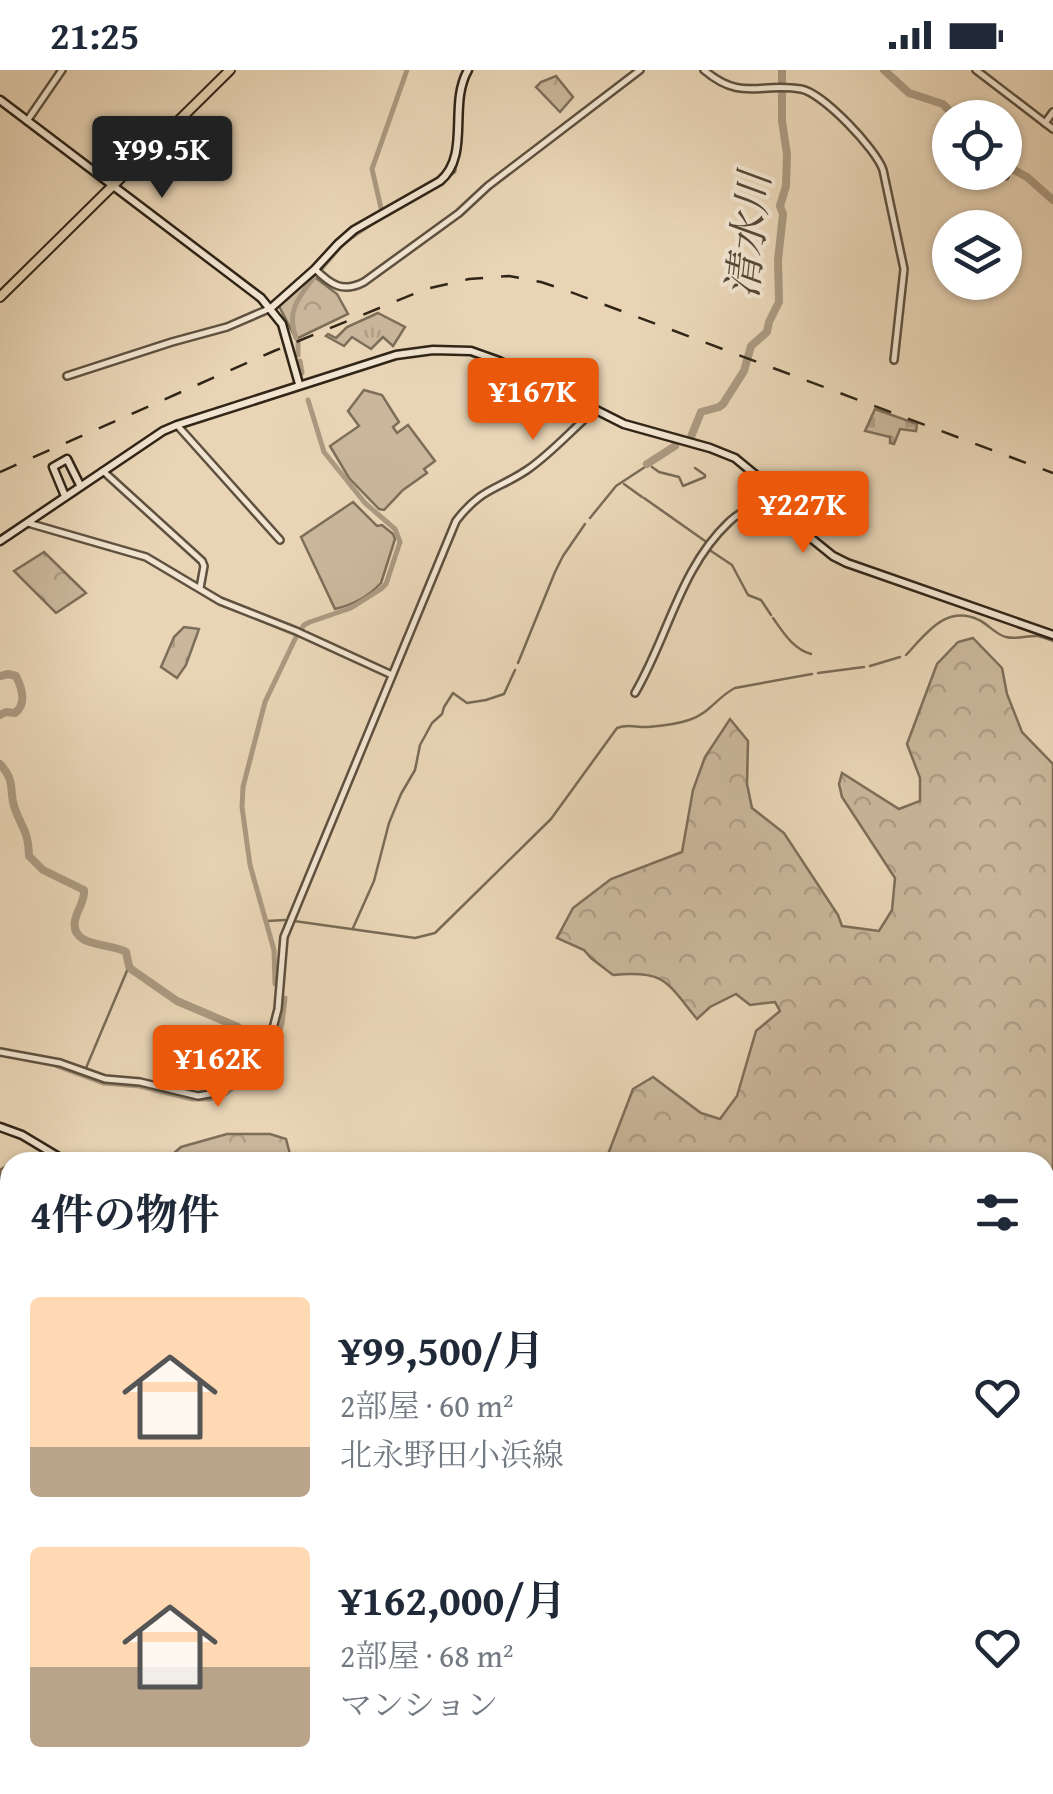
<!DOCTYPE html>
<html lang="ja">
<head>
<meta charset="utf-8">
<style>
  :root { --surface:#fff; --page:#f6f6f7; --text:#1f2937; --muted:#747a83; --accent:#ea580c }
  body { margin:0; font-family:"Gentium Book Plus","Noto Serif JP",serif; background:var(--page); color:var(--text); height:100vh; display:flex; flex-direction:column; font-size:38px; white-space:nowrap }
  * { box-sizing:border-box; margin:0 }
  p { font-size:32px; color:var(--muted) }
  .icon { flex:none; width:55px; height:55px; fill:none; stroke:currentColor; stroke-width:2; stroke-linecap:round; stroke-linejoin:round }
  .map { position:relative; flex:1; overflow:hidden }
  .sheet { position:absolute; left:0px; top:1082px; width:1055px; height:642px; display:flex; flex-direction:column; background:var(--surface); border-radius:30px 30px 0 0; box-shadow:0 2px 8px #0004 }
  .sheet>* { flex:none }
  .tools { position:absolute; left:932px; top:30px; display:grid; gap:20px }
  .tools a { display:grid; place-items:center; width:90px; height:90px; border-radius:50%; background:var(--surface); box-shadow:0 2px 8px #0004; font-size:50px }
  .price { position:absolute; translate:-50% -85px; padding:0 22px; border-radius:10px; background:var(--accent); color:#fff; font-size:32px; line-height:65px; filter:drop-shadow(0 2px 5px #0008) }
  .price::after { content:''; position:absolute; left:50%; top:60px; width:30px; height:22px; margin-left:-15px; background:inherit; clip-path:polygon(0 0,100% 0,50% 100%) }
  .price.current { background:#222; color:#fff }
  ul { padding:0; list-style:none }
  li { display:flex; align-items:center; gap:30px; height:250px; padding:0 30px }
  li span { display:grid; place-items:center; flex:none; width:280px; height:200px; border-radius:10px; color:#555 }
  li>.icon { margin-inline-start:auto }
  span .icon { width:120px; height:120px; fill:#fffc; stroke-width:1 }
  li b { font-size:42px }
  h2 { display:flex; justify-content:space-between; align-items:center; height:120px; padding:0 30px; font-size:42px }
  .status { display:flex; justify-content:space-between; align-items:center; height:70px; padding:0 50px; background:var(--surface); direction:ltr }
  .status svg { height:28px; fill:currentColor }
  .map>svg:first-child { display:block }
</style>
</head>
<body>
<div class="status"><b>21:25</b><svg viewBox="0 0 49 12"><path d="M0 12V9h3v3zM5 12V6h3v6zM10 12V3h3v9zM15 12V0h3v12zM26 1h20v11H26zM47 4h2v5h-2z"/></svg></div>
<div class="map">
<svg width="1053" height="1724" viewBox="0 0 1053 1724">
  <defs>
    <pattern id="grass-tufts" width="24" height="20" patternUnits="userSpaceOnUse" patternTransform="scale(2.5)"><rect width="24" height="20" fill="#cab79b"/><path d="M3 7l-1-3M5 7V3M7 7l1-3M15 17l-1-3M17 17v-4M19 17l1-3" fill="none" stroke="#ae9d85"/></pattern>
    <pattern id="forest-crowns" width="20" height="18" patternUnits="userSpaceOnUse" patternTransform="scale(2.5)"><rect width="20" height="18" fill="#cab79b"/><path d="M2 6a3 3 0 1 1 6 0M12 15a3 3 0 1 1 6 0" fill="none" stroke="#ae9d85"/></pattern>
    <pattern id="cemetery-stones" width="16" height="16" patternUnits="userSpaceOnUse" patternTransform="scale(2.5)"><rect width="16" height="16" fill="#cab79b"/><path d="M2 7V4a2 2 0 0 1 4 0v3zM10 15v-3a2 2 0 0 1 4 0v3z" fill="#ae9d85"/></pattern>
  </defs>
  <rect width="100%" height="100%" fill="#e9d5b6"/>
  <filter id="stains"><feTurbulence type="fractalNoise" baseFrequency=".002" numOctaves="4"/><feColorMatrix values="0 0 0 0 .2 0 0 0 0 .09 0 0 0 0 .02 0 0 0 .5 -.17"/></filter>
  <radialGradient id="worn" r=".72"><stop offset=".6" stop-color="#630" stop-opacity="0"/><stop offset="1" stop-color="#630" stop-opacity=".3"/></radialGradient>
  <polygon fill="url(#grass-tufts)" stroke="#7d6e59" stroke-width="2.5" points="378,243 405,257 393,276 383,267 371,279 352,267 344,276 326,266 328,264 336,268 347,257"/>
  <g fill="url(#forest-crowns)" stroke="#7d6e59" stroke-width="2.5">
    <polygon points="556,6 573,27 560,42 536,17 541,12"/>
    <polygon points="312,205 337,224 348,244 296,269 279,236"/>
    <polygon points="44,482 86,523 56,543 14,501"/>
    <path d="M973,568L1002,598L1007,624L1022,662L1053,694V1512L1045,1516V1092H605L633,1019L653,1007L701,1043L720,1049L737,1026L756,961L780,941L775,932L750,935L736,924L710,937L697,949C666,911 665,900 613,905L591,888L584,880L557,868L573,838L611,809L682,782L693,720L705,687L730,649L748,671L747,714L752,738L784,763L838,845L842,856L879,861L892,840L895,808L842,727L839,714L842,703L899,739L920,731V708L907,674L937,594L958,572Z"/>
    <polygon points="227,1064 270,1064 286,1069 292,1092 164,1092 181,1077"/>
    <polygon points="10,1094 10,1434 0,1425 0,1100"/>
    <polygon points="10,1647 10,1715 276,1715 277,1724 180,1724 155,1715 137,1724 10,1724 0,1694 0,1650"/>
  </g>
  <g fill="url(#cemetery-stones)" stroke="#7d6e59" stroke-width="2.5">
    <polygon points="875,339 917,354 916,361 900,359 894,374 890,373 890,367 865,361"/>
    <polygon points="184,557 199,559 186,595 177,608 161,597 174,567"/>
  </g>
  <g fill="#cab79b" stroke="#7d6e59" stroke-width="2.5">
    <polygon points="364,320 382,325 399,352 393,357 397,363 408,355 435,391 424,399 427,403 403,420 384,440 379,439 349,408 330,376 359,356 348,341"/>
    <path d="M353,432L377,456L382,455L393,464L395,469L381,513C368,527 352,535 335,539L301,467Z"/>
  </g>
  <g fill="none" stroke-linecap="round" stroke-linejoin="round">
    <g stroke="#796b56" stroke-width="2.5">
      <polyline points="442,112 455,102 458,86"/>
      <polyline points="424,124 435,117"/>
      <polyline points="409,132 418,127"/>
      <polyline points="652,397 659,402 679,407 683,416 705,407 705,405 695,398"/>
      <polyline points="624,414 642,427"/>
      <polyline points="644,428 705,471"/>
      <polyline points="590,448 616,416 648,395"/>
      <polyline points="711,481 732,495 748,525 761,530 771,545"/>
      <path d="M773,548C783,562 793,579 811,584"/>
      <path d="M906,585C926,564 946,534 979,550C988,554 996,565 1006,567C1016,570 1027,565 1038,566C1038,566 1052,570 1053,571"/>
      <polyline points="518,593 555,502 563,486 585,454"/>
      <polyline points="870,596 900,587"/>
      <polyline points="818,603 864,597"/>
      <polyline points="267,851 285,850"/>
      <path d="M294,851L415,868L435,863L551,749L617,658C628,653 637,658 648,657C661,656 677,654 689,650C709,644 717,627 735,618L812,604"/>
      <polyline points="353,858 374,811 389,753 401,724 415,700 420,675 432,653 442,644 444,637 453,623 467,633 486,630 504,624 515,600"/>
      <polyline points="86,998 129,896"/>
      <polyline points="82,1006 83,1005"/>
    </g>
    <g stroke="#aa9980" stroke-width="5">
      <polyline points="381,138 372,99 407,0"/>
      <polyline points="322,198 343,173 375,151"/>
      <path d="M296,268C286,241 298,228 315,206"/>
      <polyline points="298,273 298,285"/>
      <polyline points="300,291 302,303"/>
      <polyline points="275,914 274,880 250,795 242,737 243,717 265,632 296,567 304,555 310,552 351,538 381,519 386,514 400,472 395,459 365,433 324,382 308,330"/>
      <polyline points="57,996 103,1013 139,1016 192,1029 210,1029 225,1024 262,994 279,963 282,953 285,928"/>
    </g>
    <g stroke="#aa9980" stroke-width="8">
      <polyline points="884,0 909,23 943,34 956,48"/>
      <polyline points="1005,95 1027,107 1053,130"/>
      <polyline points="691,367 701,342 719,337 723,334 744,301 751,276 767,262 769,252 779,232 778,190 783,144 780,136 786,116 787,84 782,51 782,0"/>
      <polyline points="647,394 675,376"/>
      <path d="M0,606L8,604L16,606C22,618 27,634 15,643L6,642L0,645"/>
      <path d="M0,694C17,713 8,720 15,739C23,761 28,760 29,786L43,800L84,820C85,832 77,839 75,851C70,878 113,873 126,882L129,896L131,899L177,931L238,957L243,965"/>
    </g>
    <g stroke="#5e513f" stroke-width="10">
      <g id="tertiary">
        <path d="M704,0C742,32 759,12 801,19C823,23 876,79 883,100L904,199L894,290"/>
        <polyline points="976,0 1053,59"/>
        <polyline points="27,51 62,0"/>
        <polyline points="1045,53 1053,42"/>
        <polyline points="1000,102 1005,106"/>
        <path d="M315,199C331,215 343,223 364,212L459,143L488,116L640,0"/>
        <polyline points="67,306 172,272 227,257 271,238"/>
        <polyline points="177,355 280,470"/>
        <polyline points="103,401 202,491 204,496 200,518"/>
        <polyline points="28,453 146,487 220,531 296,561 392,605"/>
        <path d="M635,623C668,567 680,498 729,452C742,439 760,434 775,424"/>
        <path d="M0,982L60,993L105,1009L140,1012L198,1026L215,1023L248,1000L270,970L278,939L284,867L456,451C481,418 497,420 527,400C549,385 568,364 588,346L592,339"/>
      </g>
    </g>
    <g stroke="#302517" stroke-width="11">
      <g id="secondary">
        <polyline points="0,30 261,228 282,254 299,314"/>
        <path d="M271,238L315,199L338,174L354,160L440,111C471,85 448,35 468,0"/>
        <polyline points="65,426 53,397 67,389 80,415"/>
        <polyline points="0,471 163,361 177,355 396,285 433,280 471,281 499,291 624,354 710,378 735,388 769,416 812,469 833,486 847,493 1053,565"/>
        <polyline points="0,1057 22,1065 67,1092"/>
        <path d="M1045,1407C1053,1423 1053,1444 1045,1460"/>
        <polyline points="446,1724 446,1715"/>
      </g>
    </g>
    <g stroke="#302517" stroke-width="12">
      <polyline id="trunk" points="0,227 230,0"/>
    </g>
    <use href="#tertiary" stroke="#f1e4d0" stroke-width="5"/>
    <use href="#secondary" stroke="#f1e4d0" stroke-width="6"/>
    <use href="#trunk" stroke="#e9d5b6" stroke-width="8"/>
    <polyline stroke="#302517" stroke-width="2.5" stroke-dasharray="18 18" stroke-linecap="butt" points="0,402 274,281 426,219 469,209 509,206 541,212 568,221 1053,403"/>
  </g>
  <g text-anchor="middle" stroke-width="8" stroke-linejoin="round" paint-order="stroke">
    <g font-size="42" font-style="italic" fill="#554836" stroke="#f1e4d0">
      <text transform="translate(748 165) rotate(-84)" y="15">清水川</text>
    </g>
  </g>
  <rect width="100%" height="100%" filter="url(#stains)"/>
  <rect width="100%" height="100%" fill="url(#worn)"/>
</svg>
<div class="tools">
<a><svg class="icon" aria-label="locate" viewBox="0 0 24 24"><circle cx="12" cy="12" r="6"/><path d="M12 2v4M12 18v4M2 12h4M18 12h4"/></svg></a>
<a><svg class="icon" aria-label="layers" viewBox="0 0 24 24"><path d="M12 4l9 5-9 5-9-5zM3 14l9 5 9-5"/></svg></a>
</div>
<b class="price current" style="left:162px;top:131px">¥99.5K</b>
<b class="price" style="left:533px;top:373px">¥167K</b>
<b class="price" style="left:803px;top:486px">¥227K</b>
<b class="price" style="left:218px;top:1040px">¥162K</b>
<section class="sheet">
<h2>4件の物件<svg class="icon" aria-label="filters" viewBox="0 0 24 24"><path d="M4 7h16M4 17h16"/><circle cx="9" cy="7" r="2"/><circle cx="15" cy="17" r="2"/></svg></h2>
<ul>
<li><span style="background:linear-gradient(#ffd9b3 75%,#b9a48a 0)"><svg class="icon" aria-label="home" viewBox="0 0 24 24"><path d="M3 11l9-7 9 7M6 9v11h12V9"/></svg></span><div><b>¥99,500/月</b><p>2部屋 · 60 m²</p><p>北永野田小浜線</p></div><svg class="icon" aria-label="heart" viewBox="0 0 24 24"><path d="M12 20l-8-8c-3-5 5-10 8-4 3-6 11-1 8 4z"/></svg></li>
<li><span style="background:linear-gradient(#ffd9b3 60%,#b9a48a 0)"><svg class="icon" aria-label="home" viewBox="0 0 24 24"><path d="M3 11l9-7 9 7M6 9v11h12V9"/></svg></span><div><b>¥162,000/月</b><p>2部屋 · 68 m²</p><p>マンション</p></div><svg class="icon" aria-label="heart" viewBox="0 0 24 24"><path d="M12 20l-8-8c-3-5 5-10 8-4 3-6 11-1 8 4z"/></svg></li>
</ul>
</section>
</div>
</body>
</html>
